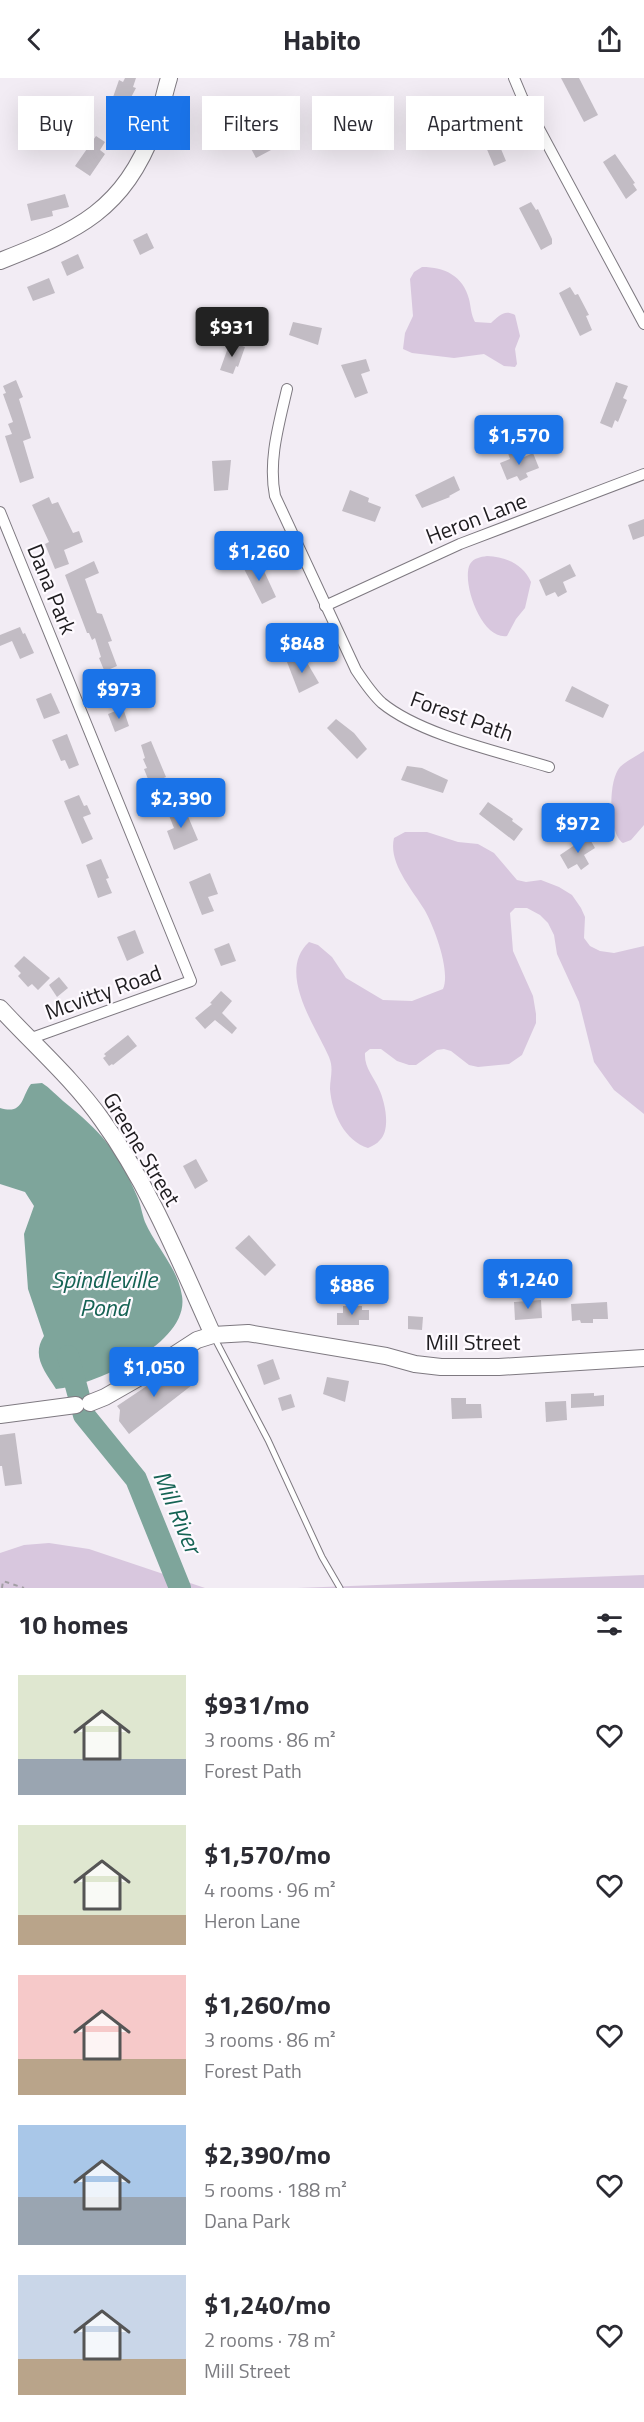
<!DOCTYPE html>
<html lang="en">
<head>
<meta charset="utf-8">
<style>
  :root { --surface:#fff; --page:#f2f2f3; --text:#2b2b33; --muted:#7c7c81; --accent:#1a73e8 }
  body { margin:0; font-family:"Titillium Web",sans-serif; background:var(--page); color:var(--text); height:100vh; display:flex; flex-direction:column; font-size:22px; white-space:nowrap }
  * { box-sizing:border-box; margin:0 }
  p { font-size:20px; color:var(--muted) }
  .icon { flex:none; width:33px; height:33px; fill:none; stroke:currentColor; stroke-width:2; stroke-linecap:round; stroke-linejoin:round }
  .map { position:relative; height:1510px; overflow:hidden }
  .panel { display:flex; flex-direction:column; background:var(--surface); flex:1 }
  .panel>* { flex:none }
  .guide { position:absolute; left:18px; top:18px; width:609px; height:54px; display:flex; gap:12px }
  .price { position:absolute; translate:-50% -51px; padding:0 14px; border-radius:6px; background:var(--accent); color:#fff; font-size:20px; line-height:39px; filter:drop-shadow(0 2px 3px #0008) }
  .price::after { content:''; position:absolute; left:50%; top:36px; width:18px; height:14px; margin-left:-9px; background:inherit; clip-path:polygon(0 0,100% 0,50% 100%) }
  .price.current { background:#222; color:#fff }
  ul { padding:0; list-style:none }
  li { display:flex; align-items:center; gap:18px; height:150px; padding:0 18px }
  li span { display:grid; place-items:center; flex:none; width:168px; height:120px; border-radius:0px; color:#555 }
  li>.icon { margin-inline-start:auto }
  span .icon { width:72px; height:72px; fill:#fffc; stroke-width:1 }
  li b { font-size:26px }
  h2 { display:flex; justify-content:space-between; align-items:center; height:72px; padding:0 18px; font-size:26px }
  .tag { padding:0 21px; border-radius:0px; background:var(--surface); box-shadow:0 6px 24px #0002; font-size:21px; line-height:54px }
  .tag.current { background:var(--accent); color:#fff }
  header { display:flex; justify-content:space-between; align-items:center; height:78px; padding:0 18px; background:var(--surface); font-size:27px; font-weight:700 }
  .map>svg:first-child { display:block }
</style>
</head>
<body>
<header><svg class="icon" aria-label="back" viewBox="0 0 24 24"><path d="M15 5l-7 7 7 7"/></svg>Habito<svg class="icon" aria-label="share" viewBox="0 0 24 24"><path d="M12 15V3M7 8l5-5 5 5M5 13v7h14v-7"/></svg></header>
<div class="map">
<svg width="644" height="1510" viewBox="0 0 644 1510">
  <rect width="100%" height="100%" fill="#f2ecf4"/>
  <g fill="#d8c7de">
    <path d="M422,189C445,189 463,198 469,221C471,229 471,237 475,244L491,245C499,238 504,231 515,237L520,258L515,271L517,286L515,289L504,288L484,276L454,280L412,275L403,271L405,255L413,238L410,201L414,194Z"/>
    <path d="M487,478C506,479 523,486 531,504L525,530L516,541L507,558C481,562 461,503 470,486C474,480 480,479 487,478Z"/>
    <path d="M644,673V747L631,762L623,765C608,755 608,702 620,689C626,683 637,678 644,673Z"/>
    <path d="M405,754H427L458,764L478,766L494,775L517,802L526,804L541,802L559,809L572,817L581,830L585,839L584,860L590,868L600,873L614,875L644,868V1036L614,1012L594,984L579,924L557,876L554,857L548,845L540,837L527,830H515L510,835L513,873L533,918L536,936V945L522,977L509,986L478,989L469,987L451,973L444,971L437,972L416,987H409L397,983L381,971H370L365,975C364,990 374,999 379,1011C385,1024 391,1051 380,1062C377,1066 372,1068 368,1070C345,1063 332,1036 330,1011C330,1000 334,991 329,979C316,949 276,894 309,864L318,867L332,879L346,900L383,922L412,923L443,911C451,893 434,848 424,831C412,811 388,785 394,760Z"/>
    <polygon points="49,1465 89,1471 205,1510 0,1510 0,1475 24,1467"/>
    <polygon points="644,1497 644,1510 297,1510"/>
  </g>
  <path fill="#7ea59b" d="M42,1005C50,1010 56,1017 63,1023C102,1055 117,1071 137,1118C141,1127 142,1136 145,1144C156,1169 178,1190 182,1218C190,1266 94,1307 56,1311C45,1293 31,1278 44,1258L28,1211L24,1156L34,1128L25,1114L0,1106V1030C24,1037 21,1019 31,1006Z"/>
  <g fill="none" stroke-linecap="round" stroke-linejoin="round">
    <polyline stroke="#7ea59b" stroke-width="22" points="68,1278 84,1337 136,1401 180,1510"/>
  </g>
  <g fill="#c2bcc4">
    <polygon points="125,0 136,0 133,9 136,10 127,27 112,22 119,2 123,4"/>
    <polygon points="561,0 579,0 598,37 584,44"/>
    <polygon points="252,41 271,72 256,80 239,48"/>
    <polygon points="496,49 504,70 501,71 506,83 494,88 480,55"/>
    <polygon points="96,58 105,64 100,72 105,76 90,98 75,88"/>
    <polygon points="615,76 635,105 633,106 637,112 626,121 603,84"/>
    <polygon points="65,116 69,129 52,133 53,138 31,143 27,126"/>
    <polygon points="531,124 536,132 538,131 552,161 552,166 541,172 519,130"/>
    <polygon points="147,155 154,170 140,177 133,162"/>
    <polygon points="78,176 84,190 67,198 61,184"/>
    <polygon points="49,200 55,215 33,223 27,209"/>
    <polygon points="570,209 575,217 578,216 589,237 586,238 592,252 580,258 559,215"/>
    <polygon points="293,244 322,250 318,267 289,257"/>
    <polygon points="230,264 245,269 238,289 236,288 233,296 220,292"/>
    <polygon points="366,281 370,293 361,296 368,315 355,320 341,287"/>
    <polygon points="16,302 23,319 19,321 31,360 23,363 34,400 20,405 5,358 12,356 8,346 13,344 3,316 6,315 3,308"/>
    <polygon points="616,304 628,308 623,320 627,322 618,344 615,342 612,350 600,345"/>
    <polygon points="516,371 522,380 533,375 539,390 526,395 528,399 520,403 517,398 507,402 500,385 510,381 508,375"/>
    <polygon points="231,382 228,412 214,413 212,383"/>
    <polygon points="454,398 460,412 449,418 450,419 422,430 415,417"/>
    <polygon points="350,412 369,420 368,424 381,429 375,444 342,433"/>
    <polygon points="49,419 52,426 58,424 73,455 79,453 83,464 64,472 69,486 55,491 45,466 49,464 32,427"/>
    <polygon points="644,441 644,458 633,462 628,447"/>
    <polygon points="255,481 262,494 264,493 276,519 262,526 242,487"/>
    <polygon points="94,483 99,495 85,501 97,535 102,536 112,563 108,564 117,588 110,591 117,609 103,615 93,596 104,592 99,580 101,579 95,560 92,562 89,555 87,555 65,497"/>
    <polygon points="570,486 576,498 563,504 567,514 558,519 555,514 546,518 539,502"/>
    <polygon points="20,549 23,556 25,555 34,575 20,581 12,563 0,568 0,557"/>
    <polygon points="302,576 319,605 299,615 287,584"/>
    <polygon points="572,608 609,627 603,640 565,623"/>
    <polygon points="51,615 60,635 44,641 36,621"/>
    <polygon points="123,630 129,648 115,654 108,636"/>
    <polygon points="336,641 354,655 367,671 357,681 327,650"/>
    <polygon points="67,656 79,687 69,691 65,682 61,683 52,662"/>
    <polygon points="151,663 166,699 150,706 144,691 147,690 143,681 145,680 141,667"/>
    <polygon points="407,688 422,690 448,702 443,715 401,702"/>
    <polygon points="79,717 84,728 87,727 91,736 83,739 93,761 82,766 64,723"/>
    <polygon points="488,724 513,741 512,743 523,751 514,763 479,736"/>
    <polygon points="184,729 198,762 174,772 167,753 174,750 168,735"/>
    <polygon points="588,758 595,770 584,777 589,786 581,792 577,786 568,791 560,777"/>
    <polygon points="101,781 109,800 106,801 112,815 98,820 86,787"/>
    <polygon points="210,795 218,816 208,819 214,833 202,837 189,804"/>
    <polygon points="135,852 144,875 127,883 117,859"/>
    <polygon points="229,865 236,883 221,888 214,871"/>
    <polygon points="24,878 50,900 38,912 32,906 28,909 18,898 21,895 14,888"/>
    <polygon points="59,899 68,910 57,919 49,907"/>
    <polygon points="221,913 232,923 222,935 237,950 232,956 215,942 205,951 195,940 212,926 210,925"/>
    <polygon points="128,957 137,968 113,987 112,986 109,988 103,980 106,978 104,976"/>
    <polygon points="196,1081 208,1103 195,1111 183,1088"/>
    <polygon points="249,1157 276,1187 265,1198 235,1170"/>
    <polygon points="541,1222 542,1240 515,1242 514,1224"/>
    <polygon points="607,1224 608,1241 593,1241 593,1245 581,1245 580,1242 572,1243 571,1226"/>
    <polygon points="343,1228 362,1228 362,1232 369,1232 369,1242 359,1242 359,1247 337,1247 337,1235 343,1235"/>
    <polygon points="408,1238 423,1239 422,1252 408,1251"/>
    <polygon points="273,1281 280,1301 264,1307 257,1287"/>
    <polygon points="181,1285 196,1304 129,1356 119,1343 120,1332 117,1328"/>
    <polygon points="327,1299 349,1303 345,1324 323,1316"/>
    <polygon points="594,1315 594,1318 604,1317 604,1328 571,1330 571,1316"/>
    <polygon points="291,1316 295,1329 282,1333 278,1320"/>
    <polygon points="451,1320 466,1320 466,1326 481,1326 482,1340 452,1341"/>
    <polygon points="566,1323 567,1342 546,1344 545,1324"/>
    <polygon points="15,1355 22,1406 5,1408 2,1388 0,1388 0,1357"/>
  </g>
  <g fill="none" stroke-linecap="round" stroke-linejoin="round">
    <g stroke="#7e7980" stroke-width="7">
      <polyline id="lane" points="215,1261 268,1362 322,1479 340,1510"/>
    </g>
    <g stroke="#7e7980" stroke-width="12">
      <g id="street">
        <polyline points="514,0 522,19 644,246"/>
        <path d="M287,311C279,346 268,382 275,418L356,592C364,604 372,616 382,625C421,657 500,674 549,689"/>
        <polyline points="0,434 191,903 29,961"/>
        <polyline points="325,528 460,466 644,396"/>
      </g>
    </g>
    <g stroke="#7e7980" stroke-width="18">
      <g id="secondary">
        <path d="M0,183C79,152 123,133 155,49C161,34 164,16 169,0"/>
        <path d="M0,930C34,967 73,1001 102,1042C149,1107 180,1184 213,1257"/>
        <polyline points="90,1325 105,1319 140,1299 197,1262 213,1257 248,1255 386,1278 415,1286 441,1289 499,1289 644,1280"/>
        <polyline points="0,1337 76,1327"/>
      </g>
    </g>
    <polyline stroke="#a19da3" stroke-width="2" stroke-dasharray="4.5 4.5" stroke-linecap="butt" points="2,1510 3,1503 24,1510"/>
    <use href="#lane" stroke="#fff" stroke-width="5"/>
    <use href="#street" stroke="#fff" stroke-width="10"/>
    <use href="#secondary" stroke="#fff" stroke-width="16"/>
  </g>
  <g text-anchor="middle" stroke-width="4.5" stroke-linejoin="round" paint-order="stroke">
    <g font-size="22" fill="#1e1c1f" stroke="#fefaff">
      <text transform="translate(476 440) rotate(-21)" y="8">Heron Lane</text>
      <text transform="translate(52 511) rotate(68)" y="8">Dana Park</text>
      <text transform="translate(462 638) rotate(20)" y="8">Forest Path</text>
      <text transform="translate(103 914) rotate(-20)" y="8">Mcvitty Road</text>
      <text transform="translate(142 1071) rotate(59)" y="8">Greene Street</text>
      <text x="473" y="1272">Mill Street</text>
    </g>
    <g font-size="24" font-style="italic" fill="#156354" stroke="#fefaff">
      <text x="104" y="1210">Spindleville<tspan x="104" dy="28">Pond</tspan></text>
      <text transform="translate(177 1434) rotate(67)" y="8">Mill River</text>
    </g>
  </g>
</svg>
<b class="price current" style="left:232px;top:280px">$931</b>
<b class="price" style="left:519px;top:388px">$1,570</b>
<b class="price" style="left:259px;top:504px">$1,260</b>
<b class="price" style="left:302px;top:596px">$848</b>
<b class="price" style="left:119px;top:642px">$973</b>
<b class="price" style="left:181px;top:751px">$2,390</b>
<b class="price" style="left:578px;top:776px">$972</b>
<b class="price" style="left:528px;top:1232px">$1,240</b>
<b class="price" style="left:352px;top:1238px">$886</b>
<b class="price" style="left:154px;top:1320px">$1,050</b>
<div class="guide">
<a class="tag">Buy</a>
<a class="tag current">Rent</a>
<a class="tag">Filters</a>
<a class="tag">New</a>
<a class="tag">Apartment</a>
</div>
</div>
<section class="panel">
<h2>10 homes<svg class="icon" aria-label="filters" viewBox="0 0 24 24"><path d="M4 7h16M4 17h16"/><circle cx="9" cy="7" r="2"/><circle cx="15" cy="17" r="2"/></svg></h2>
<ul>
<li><span style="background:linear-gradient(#dfe7d0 70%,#9aa5b1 0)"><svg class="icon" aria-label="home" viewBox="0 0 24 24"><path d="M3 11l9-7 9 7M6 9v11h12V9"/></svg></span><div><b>$931/mo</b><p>3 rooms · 86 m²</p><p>Forest Path</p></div><svg class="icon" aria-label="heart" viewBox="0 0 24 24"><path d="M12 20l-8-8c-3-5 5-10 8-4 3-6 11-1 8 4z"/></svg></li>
<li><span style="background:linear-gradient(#dfe7d0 75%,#b9a48a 0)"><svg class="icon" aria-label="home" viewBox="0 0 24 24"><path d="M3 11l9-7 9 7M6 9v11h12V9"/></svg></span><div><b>$1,570/mo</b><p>4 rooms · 96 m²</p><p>Heron Lane</p></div><svg class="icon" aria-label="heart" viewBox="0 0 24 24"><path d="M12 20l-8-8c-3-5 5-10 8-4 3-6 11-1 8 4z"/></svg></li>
<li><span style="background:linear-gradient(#f6c9c9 70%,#b9a48a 0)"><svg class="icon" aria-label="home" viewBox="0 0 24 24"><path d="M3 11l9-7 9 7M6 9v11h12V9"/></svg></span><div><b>$1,260/mo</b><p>3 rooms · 86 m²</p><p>Forest Path</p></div><svg class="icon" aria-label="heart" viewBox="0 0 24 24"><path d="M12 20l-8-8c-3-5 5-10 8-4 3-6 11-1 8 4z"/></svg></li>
<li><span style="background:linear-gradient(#a9c7e8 60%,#9aa5b1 0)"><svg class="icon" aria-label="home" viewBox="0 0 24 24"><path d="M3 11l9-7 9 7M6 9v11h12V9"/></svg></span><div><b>$2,390/mo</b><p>5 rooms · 188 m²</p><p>Dana Park</p></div><svg class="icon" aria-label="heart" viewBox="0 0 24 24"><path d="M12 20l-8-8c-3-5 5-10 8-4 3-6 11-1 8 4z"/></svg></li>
<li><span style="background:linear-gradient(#c9d6e8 70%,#b9a48a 0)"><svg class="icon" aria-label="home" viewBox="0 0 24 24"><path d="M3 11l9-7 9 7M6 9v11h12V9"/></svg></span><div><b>$1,240/mo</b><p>2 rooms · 78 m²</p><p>Mill Street</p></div><svg class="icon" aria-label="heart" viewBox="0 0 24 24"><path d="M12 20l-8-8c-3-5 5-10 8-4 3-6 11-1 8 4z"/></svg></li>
</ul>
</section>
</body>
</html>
